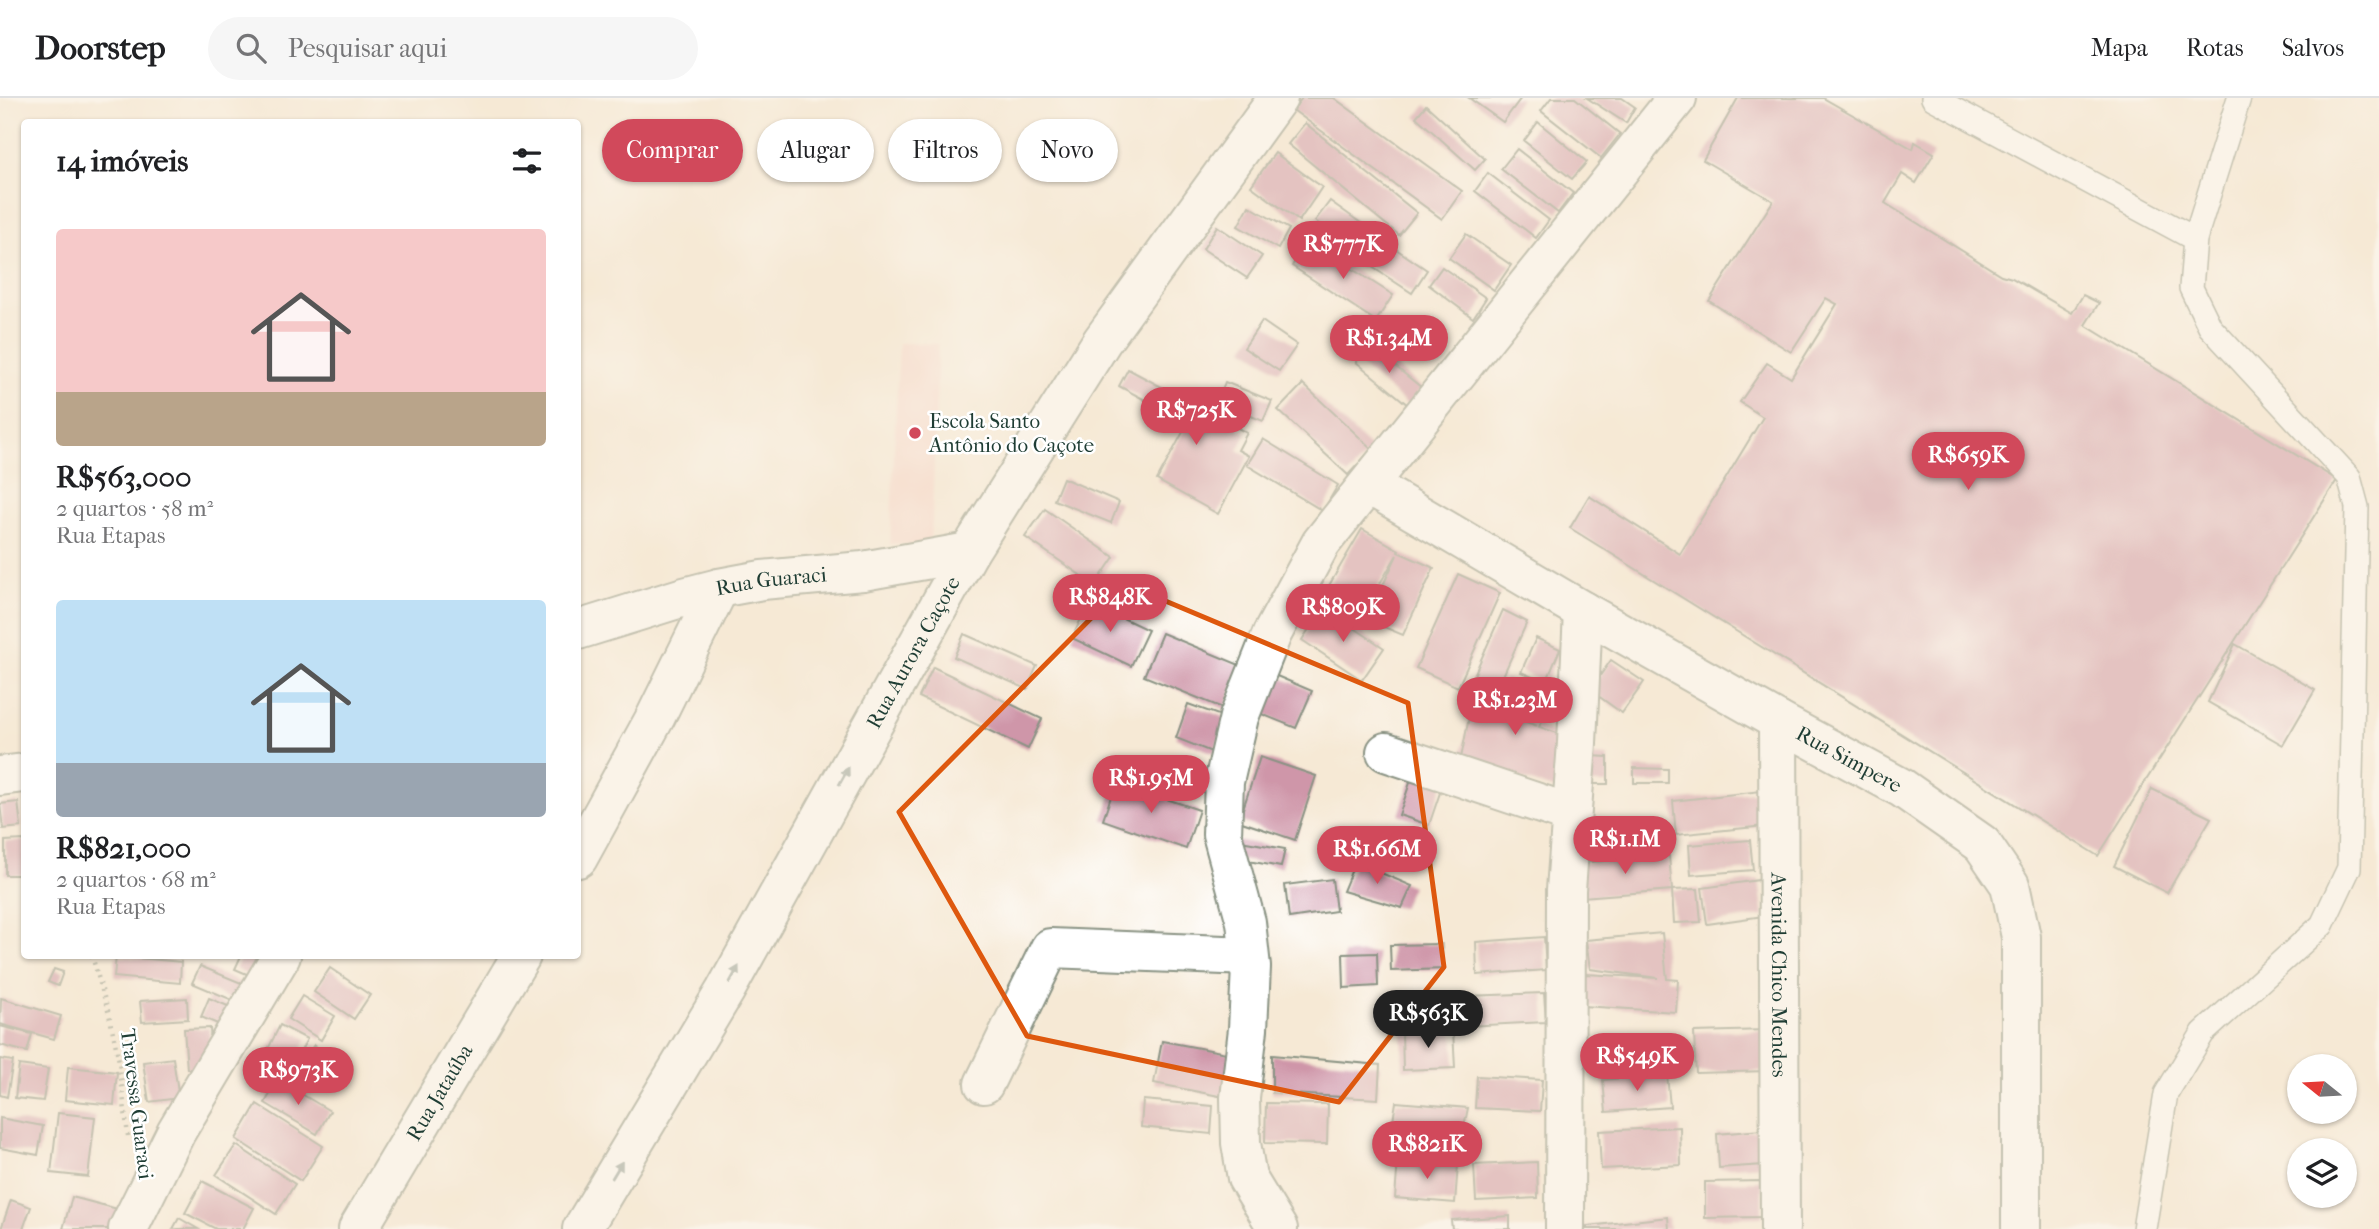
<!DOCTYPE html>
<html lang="pt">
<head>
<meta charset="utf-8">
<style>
  :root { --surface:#fff; --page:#f6f6f6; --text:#202124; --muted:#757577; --line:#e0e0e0; --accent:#d1495b }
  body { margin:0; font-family:"IM FELL French Canon",serif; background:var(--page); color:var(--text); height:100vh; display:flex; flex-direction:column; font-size:26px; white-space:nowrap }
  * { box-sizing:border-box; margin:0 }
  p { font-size:23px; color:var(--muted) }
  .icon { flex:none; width:38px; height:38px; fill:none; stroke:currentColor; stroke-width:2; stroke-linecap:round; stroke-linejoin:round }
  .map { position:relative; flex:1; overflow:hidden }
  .panel { position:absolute; left:21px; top:21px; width:560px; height:840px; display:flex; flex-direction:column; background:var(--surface); border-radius:7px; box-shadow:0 2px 5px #0004 }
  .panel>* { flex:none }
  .top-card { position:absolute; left:602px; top:21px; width:665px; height:63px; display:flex; gap:14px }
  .needle { width:46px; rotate:288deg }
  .buttons { position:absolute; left:2287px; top:956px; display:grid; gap:14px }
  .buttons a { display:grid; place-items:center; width:70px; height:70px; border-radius:50%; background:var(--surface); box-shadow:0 2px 5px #0004; font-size:35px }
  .price { position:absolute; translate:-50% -60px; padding:0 16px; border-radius:24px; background:var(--accent); color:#fff; font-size:23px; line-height:46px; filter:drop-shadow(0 2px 4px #0008) }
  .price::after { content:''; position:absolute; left:50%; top:42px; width:21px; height:16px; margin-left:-10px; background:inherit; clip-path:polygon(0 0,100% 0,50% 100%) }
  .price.active { background:#222; color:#fff }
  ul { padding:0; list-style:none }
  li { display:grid; align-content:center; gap:14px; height:371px; padding:0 35px }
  li span { display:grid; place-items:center; height:217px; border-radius:7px; color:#555 }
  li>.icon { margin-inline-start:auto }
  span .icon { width:126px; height:126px; fill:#fffc; stroke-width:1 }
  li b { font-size:30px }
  h2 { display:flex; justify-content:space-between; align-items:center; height:84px; padding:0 35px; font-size:30px }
  .chip { padding:0 24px; border-radius:32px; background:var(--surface); box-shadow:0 2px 5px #0004; font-size:24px; line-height:63px }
  .chip.active { background:var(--accent); color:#fff }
  header { display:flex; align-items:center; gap:42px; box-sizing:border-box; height:98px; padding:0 35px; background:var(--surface); border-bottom:2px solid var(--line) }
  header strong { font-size:33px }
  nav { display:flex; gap:38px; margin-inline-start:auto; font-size:24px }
  .search { width:490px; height:63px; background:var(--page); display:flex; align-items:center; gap:18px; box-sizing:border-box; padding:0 24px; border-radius:38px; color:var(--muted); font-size:26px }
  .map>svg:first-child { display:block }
</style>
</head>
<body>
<header>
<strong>Doorstep</strong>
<div class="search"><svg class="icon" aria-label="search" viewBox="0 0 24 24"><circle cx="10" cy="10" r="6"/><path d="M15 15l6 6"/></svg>Pesquisar aqui</div>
<nav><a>Mapa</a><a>Rotas</a><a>Salvos</a></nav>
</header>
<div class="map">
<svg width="2379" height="1131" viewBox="0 0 2379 1131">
  <rect width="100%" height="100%" fill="#fff"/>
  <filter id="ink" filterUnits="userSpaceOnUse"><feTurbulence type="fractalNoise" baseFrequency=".0143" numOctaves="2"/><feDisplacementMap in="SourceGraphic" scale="14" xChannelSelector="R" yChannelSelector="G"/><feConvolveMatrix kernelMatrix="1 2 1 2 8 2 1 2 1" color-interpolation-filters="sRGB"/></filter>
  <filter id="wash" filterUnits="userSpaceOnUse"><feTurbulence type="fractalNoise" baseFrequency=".00686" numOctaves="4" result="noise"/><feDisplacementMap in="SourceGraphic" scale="28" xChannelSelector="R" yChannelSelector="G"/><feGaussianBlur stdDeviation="1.57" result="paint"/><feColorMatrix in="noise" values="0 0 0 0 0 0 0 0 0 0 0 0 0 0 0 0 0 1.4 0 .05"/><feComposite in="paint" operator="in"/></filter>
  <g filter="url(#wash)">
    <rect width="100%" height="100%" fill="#f6e9d5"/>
    <polygon fill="#f7d1c6" points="899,245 938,246 932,424 929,447 890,446"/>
    <g id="blocks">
      <g fill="#cf96a9">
        <polygon points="1302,0 1334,0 1462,93 1442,121 1293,12"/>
        <polygon points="1469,0 1521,0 1503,24"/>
        <polygon points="1551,0 1575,0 1620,36 1601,60 1541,13"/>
        <polygon points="1587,0 1622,0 1635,9 1626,25"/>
        <polygon points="1738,0 1823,0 1913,51 1915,44 1934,55 1916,85 1902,76 1885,105 2001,177 2012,180 2072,215 2083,197 2099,205 2085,227 2337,382 2098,758 1570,430 1589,398 1680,456 1763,319 1740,304 1767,265 1791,280 1837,206 1826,200 1791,254 1709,203 1773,103 1703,62"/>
        <polygon points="1426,7 1485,61 1475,72 1416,19"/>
        <polygon points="1538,24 1587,64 1572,81 1524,43"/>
        <polygon points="1305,25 1417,115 1399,137 1288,46"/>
        <polygon points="1517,51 1573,95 1558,115 1501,71"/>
        <polygon points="1275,55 1322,89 1299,123 1251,88"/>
        <polygon points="1488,75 1549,122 1536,140 1475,93"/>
        <polygon points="1330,103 1379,138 1364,159 1315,123"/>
        <polygon points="1249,108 1289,131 1278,151 1238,128"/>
        <polygon points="1217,128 1262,158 1247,180 1203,151"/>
        <polygon points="1466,136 1511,167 1494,192 1449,160"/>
        <polygon points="1308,143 1393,197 1376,223 1292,168"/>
        <polygon points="1384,143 1427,172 1412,195 1369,167"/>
        <polygon points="1442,169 1486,200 1473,220 1429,187"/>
        <polygon points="1262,223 1297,247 1279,273 1244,250"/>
        <polygon points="1370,248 1422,290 1408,307 1356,264"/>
        <polygon points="1128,271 1247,335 1238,352 1249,358 1218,416 1157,382 1188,325 1119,288"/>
        <polygon points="1225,284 1272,303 1263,323 1217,304"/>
        <polygon points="1303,286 1372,351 1348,377 1278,312"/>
        <polygon points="1263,341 1338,387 1323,413 1247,367"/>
        <polygon points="1063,380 1119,404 1111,425 1054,402"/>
        <polygon points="1045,411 1114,459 1095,487 1025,439"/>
        <polygon points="1362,431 1399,452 1398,454 1434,470 1403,537 1367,522 1397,457 1361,517 1324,496"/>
        <polygon points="1458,476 1500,495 1458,589 1416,570"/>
        <polygon points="1089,504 1148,532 1131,568 1072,540"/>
        <polygon points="1323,509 1384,550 1362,582 1302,542"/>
        <polygon points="1503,512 1527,524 1495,596 1471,584"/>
        <polygon points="1162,535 1242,568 1225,611 1144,578"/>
        <polygon points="964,536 1037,568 1027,591 954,559"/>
        <polygon points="1536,540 1560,551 1546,585 1521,574"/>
        <polygon points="2235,546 2315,592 2283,647 2208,604"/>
        <polygon points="1611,562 1644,584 1622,615 1590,592"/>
        <polygon points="933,569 1042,621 1028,651 919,599"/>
        <polygon points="1265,573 1312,593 1296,630 1249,611"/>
        <polygon points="1505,580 1553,601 1539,629 1566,638 1555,692 1461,660 1472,604 1537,628 1493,606"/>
        <polygon points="1188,606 1227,620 1214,655 1176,640"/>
        <polygon points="1591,658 1608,659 1608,686 1590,686"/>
        <polygon points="1260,659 1316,678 1295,742 1239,723"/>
        <polygon points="1634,670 1668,671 1668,685 1634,685"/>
        <polygon points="1414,673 1444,683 1429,727 1399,717"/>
        <polygon points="1116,684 1199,712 1186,751 1103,722"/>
        <polygon points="2152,691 2211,720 2167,795 2114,768"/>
        <polygon points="1761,693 1765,728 1676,737 1673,703"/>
        <polygon points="18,704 21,729 3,731 0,706"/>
        <polygon points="24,742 24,777 5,777 5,743"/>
        <polygon points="1235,742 1285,751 1281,769 1231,760"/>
        <polygon points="1750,742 1753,772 1691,777 1689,747"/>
        <polygon points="1669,758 1672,792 1582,799 1579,765"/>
        <polygon points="1355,764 1412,788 1402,810 1343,793"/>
        <polygon points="1332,781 1336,813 1289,820 1285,787"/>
        <polygon points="1759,782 1764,818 1707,826 1702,790"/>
        <polygon points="1698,791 1701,824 1674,825 1672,792"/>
        <polygon points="1662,835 1667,881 1678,882 1676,914 1583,908 1585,876 1658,880 1590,871 1586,842"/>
        <polygon points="1544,839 1546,872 1477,877 1476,844"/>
        <polygon points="1442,846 1443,871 1391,873 1390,847"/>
        <polygon points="1377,855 1378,888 1344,890 1343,856"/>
        <polygon points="116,858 181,864 180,885 114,879"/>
        <polygon points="241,858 264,858 263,883 235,871"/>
        <polygon points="200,868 251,889 244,907 192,885"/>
        <polygon points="330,870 370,897 354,921 314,894"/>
        <polygon points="54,871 63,874 58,888 48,884"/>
        <polygon points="1544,895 1546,924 1467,928 1466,898"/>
        <polygon points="302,898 335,918 321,942 288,921"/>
        <polygon points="1,900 61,918 54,941 0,926"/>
        <polygon points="187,900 188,921 142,924 140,903"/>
        <polygon points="209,900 242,914 234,933 201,919"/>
        <polygon points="280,927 307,941 291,973 264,959"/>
        <polygon points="0,928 32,936 27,954 0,947"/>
        <polygon points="210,930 212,969 187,971 184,931"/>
        <polygon points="1453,932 1455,970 1403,972 1402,934"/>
        <polygon points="1767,932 1768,973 1696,975 1694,934"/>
        <polygon points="1162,943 1237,957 1229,1000 1154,985"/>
        <polygon points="314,947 332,960 313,986 295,974"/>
        <polygon points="1272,957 1380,967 1378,1001 1272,995"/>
        <polygon points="173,960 179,1000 149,1004 143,964"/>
        <polygon points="0,961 13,963 7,999 0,997"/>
        <polygon points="19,967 48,971 43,1003 15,1000"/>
        <polygon points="68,969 117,974 114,1007 65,1002"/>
        <polygon points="1667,976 1670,1009 1606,1014 1603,982"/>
        <polygon points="1477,978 1542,982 1540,1013 1475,1010"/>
        <polygon points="278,982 330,1013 317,1036 265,1005"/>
        <polygon points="1143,1002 1213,1008 1211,1036 1141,1029"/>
        <polygon points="1396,1004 1468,1010 1462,1039 1391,1035"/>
        <polygon points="1266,1005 1328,1006 1327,1046 1265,1045"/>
        <polygon points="257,1006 323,1048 301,1083 236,1041"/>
        <polygon points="58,1015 95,1019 88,1079 51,1075"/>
        <polygon points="0,1020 43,1028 38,1057 0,1050"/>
        <polygon points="1680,1029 1681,1067 1601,1071 1599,1033"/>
        <polygon points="1761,1032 1764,1067 1719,1070 1717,1036"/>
        <polygon points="236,1047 295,1086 276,1116 216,1077"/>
        <polygon points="1398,1061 1458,1066 1455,1105 1395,1100"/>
        <polygon points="1537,1064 1538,1100 1476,1103 1474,1067"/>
        <polygon points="202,1083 254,1110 243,1131 216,1131 185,1115"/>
        <polygon points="1762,1083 1762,1119 1705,1120 1705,1084"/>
        <polygon points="72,1099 125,1113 120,1131 63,1131"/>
        <polygon points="11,1102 31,1109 23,1131 1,1131"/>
        <polygon points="1510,1118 1510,1131 1452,1131 1451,1122"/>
        <polygon points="1668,1119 1669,1131 1580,1131 1580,1129"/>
        <polygon points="179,1120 198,1131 173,1131"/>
      </g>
    </g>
  </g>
  <g filter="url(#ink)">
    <use href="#blocks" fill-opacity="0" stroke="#8a9384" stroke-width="2"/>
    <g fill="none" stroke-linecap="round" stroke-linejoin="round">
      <g stroke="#8a9384" stroke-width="26">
        <g id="lane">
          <polyline points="1933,0 2195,141"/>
          <polyline points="2144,1131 2166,996 2203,935 2322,827 2349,770 2357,409 2349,379 2210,229 2191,190 2195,141 2239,0"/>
        </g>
      </g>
      <g stroke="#8a9384" stroke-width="42">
        <g id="street">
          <path id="s1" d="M1369,387L1583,513L1778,623L1902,690L1982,746L2010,787L2021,839V1131"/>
          <path id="s2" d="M578,532L684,499L719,490L762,482L863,473L969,454"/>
          <path id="s3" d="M1778,623L1780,1131"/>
          <polyline points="1386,654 1571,716"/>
          <polyline points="0,678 24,675"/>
          <polyline points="578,760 656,618 719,490"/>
          <polyline points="984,986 1050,850 1249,858"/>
          <polyline points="128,1131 176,1034 281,858"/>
          <path id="s4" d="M358,1131L521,858"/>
          <polyline points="1278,1131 1247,1080 1241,1045 1240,1000 1248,931 1251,869 1246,824 1222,736 1224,684 1239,619 1272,536 1321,445 1677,0"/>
          <polyline points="1565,1131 1566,792 1577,645 1583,513"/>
        </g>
      </g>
      <g stroke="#8a9384" stroke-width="42">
        <g id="secondary">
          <path id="s5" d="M582,1131L725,893L969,454L1102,243L1278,0"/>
        </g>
      </g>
      <polyline stroke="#8a9384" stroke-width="4.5" stroke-dasharray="2 5" stroke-linecap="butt" points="92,858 109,916 119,963 128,1038"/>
      <use href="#lane" stroke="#fff" stroke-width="23"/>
      <use href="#street" stroke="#fff" stroke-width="38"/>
      <use href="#secondary" stroke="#fff" stroke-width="38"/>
    </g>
    <defs><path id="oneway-solid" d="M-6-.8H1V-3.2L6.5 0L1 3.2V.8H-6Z" transform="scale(1.75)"/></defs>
    <g fill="#8f9e9a">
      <use href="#oneway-solid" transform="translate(844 678) rotate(-61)"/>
      <use href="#oneway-solid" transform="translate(734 877) rotate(-61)"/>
      <use href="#oneway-solid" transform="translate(617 1072) rotate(-59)"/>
    </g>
  </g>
  <path d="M0 0H2379V1131H0ZM1125,486L1408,605L1444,869L1339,1004L1027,938L899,714Z" fill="#f6e9d5" fill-opacity=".55" fill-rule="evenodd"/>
  <path fill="none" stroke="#de580e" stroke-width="5" stroke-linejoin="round" d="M1125,486L1408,605L1444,869L1339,1004L1027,938L899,714Z"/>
  <circle fill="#d1495b" stroke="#fff" stroke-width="2.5" cx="915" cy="335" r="7"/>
  <g text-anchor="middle" stroke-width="5" stroke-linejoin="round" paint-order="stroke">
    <g font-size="21" fill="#1f3d34" stroke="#fff" text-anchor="start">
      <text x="929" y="330">Escola Santo<tspan x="929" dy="24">Antônio do Caçote</tspan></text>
    </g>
    <g font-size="21" fill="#1f3d34" stroke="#fff">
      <text dy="7" stroke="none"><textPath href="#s2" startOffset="200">Rua Guaraci</textPath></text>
      <text dy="7" stroke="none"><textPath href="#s5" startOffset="665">Rua Aurora Caçote</textPath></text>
      <text dy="7" stroke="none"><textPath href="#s1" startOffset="553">Rua Simpere</textPath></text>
      <text dy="7" stroke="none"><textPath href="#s3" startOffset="254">Avenida Chico Mendes</textPath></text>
      <text dy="7" stroke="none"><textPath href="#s4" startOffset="159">Rua Jataúba</textPath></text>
      <text transform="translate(137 1006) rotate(83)" y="7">Travessa Guaraci</text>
    </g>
  </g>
</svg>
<div class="buttons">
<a><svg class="needle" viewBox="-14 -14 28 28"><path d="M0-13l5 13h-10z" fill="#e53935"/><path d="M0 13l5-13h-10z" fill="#757577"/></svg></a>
<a><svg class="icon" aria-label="layers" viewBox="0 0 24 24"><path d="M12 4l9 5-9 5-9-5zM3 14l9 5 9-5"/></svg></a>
</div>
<b class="price" style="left:1343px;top:183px">R$777K</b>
<b class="price" style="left:1389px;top:277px">R$1.34M</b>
<b class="price" style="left:1196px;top:349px">R$725K</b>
<b class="price" style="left:1968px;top:394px">R$659K</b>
<b class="price" style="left:1110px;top:536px">R$848K</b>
<b class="price" style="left:1343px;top:546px">R$809K</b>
<b class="price" style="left:1515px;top:639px">R$1.23M</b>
<b class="price" style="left:1151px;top:717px">R$1.95M</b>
<b class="price" style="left:1625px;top:778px">R$1.1M</b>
<b class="price" style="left:1377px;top:788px">R$1.66M</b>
<b class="price active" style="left:1428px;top:952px">R$563K</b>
<b class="price" style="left:1637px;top:995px">R$549K</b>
<b class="price" style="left:298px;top:1009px">R$973K</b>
<b class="price" style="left:1427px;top:1083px">R$821K</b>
<div class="top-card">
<a class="chip active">Comprar</a>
<a class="chip">Alugar</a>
<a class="chip">Filtros</a>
<a class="chip">Novo</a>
</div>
<section class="panel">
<h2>14 imóveis<svg class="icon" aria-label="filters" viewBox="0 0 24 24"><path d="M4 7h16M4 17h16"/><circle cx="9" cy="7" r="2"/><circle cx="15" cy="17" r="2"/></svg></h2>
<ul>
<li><span style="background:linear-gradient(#f6c9c9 75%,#b9a48a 0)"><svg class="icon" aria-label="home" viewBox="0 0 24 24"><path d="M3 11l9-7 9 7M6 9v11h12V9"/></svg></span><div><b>R$563,000</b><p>2 quartos · 58 m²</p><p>Rua Etapas</p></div></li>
<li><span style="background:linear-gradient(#bfe0f5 75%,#9aa5b1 0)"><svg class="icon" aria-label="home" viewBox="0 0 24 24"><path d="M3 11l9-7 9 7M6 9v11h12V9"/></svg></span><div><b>R$821,000</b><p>2 quartos · 68 m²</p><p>Rua Etapas</p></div></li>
</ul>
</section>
</div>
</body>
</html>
